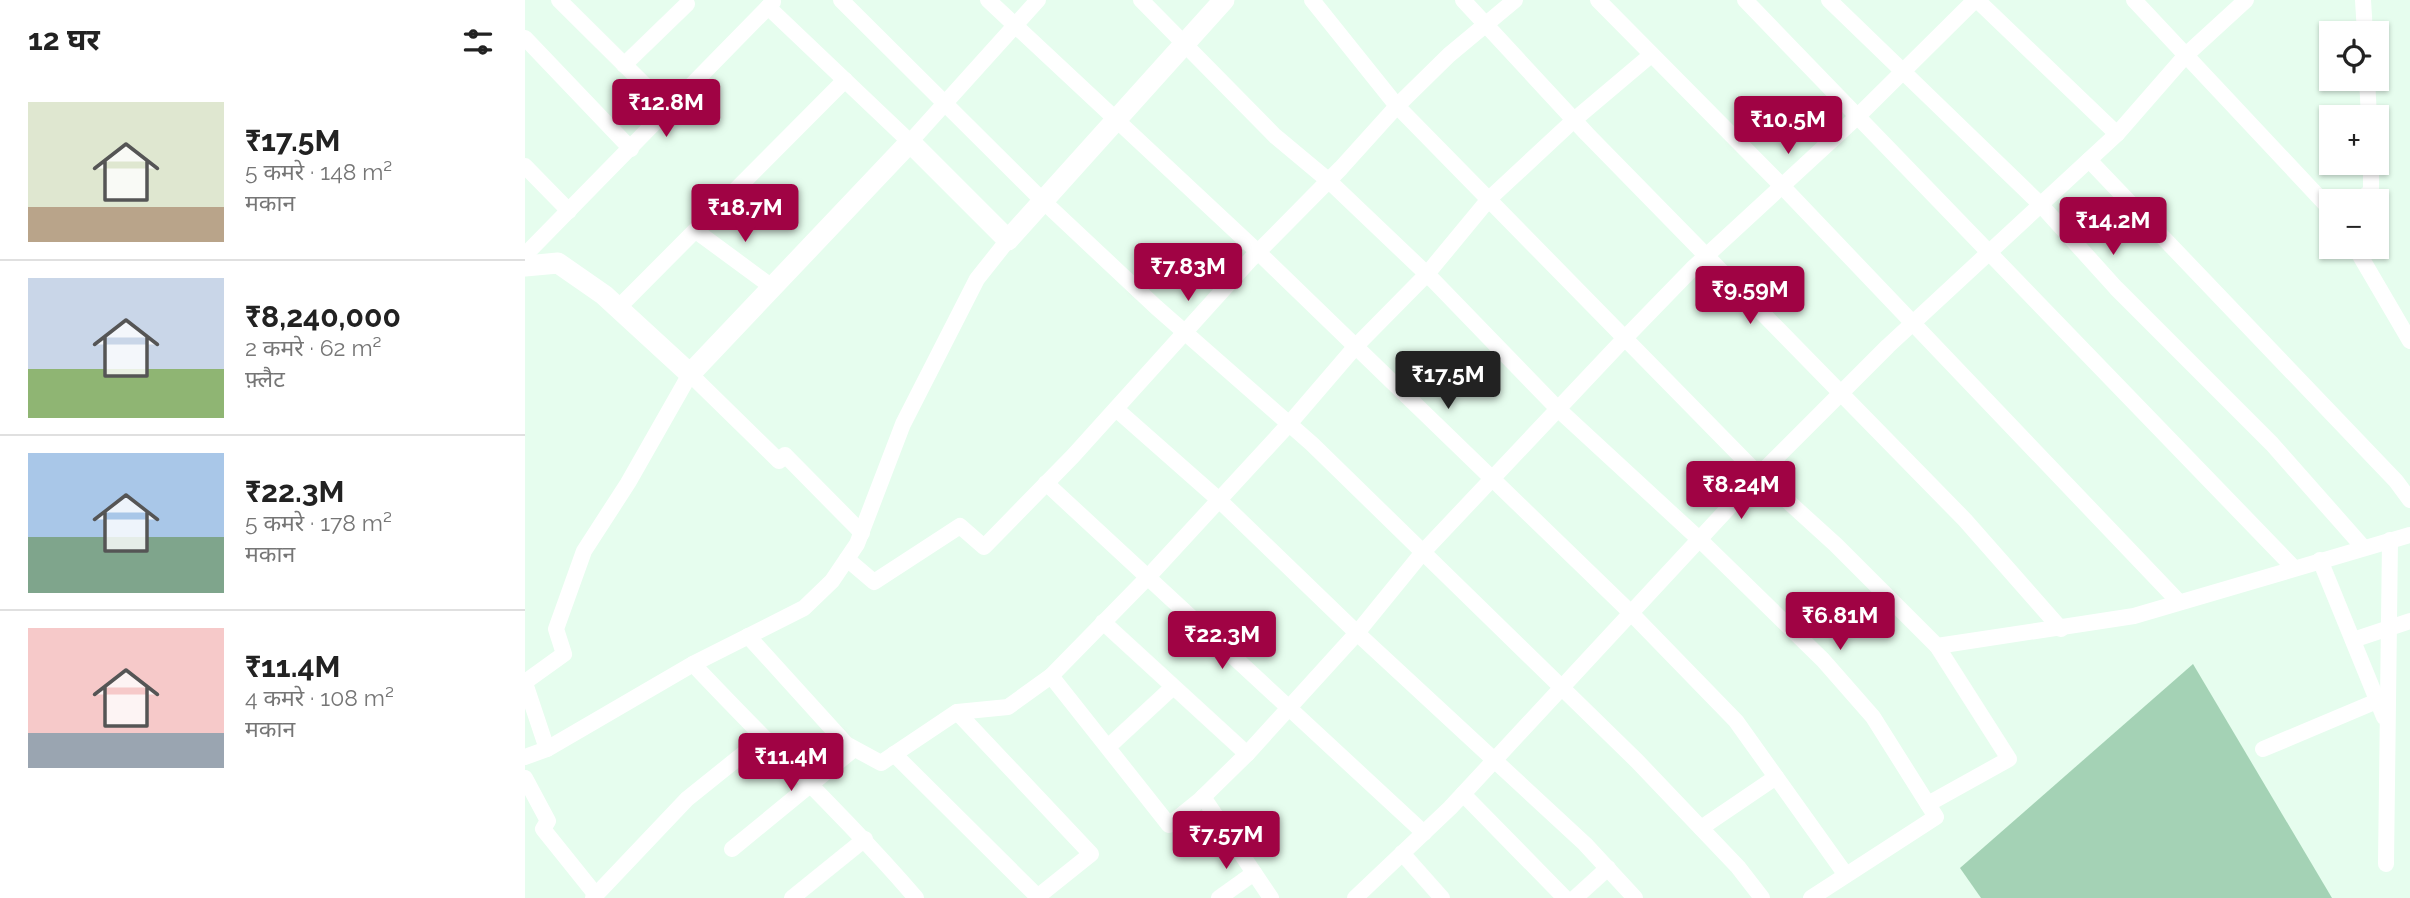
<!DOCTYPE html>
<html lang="hi">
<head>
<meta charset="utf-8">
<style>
  :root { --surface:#fff; --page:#f2f2f2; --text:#222; --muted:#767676; --line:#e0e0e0; --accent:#a00344 }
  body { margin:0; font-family:Raleway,"Noto Sans Devanagari",sans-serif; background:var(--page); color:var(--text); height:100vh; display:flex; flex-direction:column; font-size:26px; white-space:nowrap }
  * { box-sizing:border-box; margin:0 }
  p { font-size:23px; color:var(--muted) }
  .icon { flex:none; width:38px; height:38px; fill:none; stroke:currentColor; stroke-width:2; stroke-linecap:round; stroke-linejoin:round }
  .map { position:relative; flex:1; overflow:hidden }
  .details { display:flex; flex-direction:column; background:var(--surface); width:525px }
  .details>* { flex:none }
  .controls { position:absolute; left:1794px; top:21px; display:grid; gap:14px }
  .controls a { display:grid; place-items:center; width:70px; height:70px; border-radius:0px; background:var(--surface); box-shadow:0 2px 5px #0004; font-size:35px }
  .price { position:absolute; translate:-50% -60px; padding:0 16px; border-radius:7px; background:var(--accent); color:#fff; font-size:23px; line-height:46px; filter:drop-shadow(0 2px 4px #0008) }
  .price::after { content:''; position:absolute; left:50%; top:42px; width:21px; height:16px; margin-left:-10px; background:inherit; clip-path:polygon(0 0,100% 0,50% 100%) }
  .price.active { background:#222; color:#fff }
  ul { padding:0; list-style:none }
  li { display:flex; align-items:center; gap:21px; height:175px; padding:0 28px }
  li+li { border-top:2px solid var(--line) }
  li span { display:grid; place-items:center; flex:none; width:196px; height:140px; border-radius:0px; color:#555 }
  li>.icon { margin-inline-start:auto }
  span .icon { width:84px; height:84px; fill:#fffc; stroke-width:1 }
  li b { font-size:30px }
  h2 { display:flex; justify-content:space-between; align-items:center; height:84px; padding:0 28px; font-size:30px }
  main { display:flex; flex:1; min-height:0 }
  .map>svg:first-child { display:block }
</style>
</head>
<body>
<main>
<section class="details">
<h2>12 घर<svg class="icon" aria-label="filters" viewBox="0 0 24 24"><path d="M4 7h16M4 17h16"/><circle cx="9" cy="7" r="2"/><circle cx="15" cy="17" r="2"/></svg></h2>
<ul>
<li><span style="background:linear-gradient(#dfe7d0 75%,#b9a48a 0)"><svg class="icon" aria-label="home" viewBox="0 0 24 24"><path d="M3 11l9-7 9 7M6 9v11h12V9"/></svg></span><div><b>₹17.5M</b><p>5 कमरे · 148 m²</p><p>मकान</p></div></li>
<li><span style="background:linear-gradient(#c9d6e8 65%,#8fb573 0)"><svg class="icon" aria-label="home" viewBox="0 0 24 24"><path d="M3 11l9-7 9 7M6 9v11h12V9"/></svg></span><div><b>₹8,240,000</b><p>2 कमरे · 62 m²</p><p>फ़्लैट</p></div></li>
<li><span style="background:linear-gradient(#a9c7e8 60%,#7fa58c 0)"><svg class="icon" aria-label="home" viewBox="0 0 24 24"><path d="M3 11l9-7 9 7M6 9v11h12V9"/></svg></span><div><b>₹22.3M</b><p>5 कमरे · 178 m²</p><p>मकान</p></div></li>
<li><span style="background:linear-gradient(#f6c9c9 75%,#9aa5b1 0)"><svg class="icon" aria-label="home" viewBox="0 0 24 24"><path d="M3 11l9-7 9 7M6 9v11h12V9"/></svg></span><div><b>₹11.4M</b><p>4 कमरे · 108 m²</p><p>मकान</p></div></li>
</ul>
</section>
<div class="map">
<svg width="1885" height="898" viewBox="0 0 1885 898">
  <rect width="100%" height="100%" fill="#e6fdee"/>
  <polygon fill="#a4d2b5" points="1668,664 1807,898 1456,898 1435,868"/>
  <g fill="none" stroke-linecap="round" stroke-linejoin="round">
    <g stroke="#fff" stroke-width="16">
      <polyline points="34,0 145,110"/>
      <polyline points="316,0 517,200 631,307 787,444 1112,761 1213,867 1237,898"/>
      <polyline points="463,0 733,252 1106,613 1211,721 1321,875"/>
      <polyline points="616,0 750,136 804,181 909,281 1034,410 1174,539 1298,660 1348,717 1411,817 1286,898"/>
      <polyline points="787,0 872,106 1234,475 1311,545 1412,646 1609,616 1885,535"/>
      <polyline points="938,0 1062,134 1440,520 1536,629"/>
      <polyline points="1073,0 1257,186 1654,602"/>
      <polyline points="1220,0 1769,568"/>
      <polyline points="1304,0 1516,205 1591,288 1747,444 1838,547"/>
      <polyline points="1452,0 1592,134"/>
      <polyline points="1609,0 1806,210"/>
      <polyline points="1838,0 1840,33"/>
      <polyline points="243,7 385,142 513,0"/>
      <polyline points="0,38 106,149"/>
      <polyline points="99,65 162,4"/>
      <polyline points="1842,79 1844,117"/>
      <polyline points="1564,160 1871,481 1885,500"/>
      <polyline points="0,166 44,211"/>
      <polyline points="1834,201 1846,191 1846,163"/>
      <polyline points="171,231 247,287"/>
      <polyline points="1830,247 1885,341"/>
      <polyline points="0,259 2,253 248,2"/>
      <polyline points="93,308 320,80"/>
      <polyline points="591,409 693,499 832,633 1060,844 1110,898"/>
      <polyline points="521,483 899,833"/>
      <polyline points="322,559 349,582 435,526 459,547 548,456 726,259 816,168 872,106 924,55 990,0"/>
      <polyline points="1795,560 1859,717"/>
      <polyline points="578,622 722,754"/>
      <polyline points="223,636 321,744 356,763 432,712"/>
      <polyline points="1828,640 1885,621"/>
      <path d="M168,664C242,743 321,817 391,898"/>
      <polyline points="526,676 644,825 675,800 722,754 832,633 898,552 1100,338 1167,269 1334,115 1450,0"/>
      <polyline points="0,682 39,654 31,629 59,551 103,483 165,374 254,461 260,455 337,533"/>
      <polyline points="0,683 22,749"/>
      <polyline points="583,747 648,687"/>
      <polyline points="1738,749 1852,701"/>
      <polyline points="369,754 514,898"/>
      <polyline points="0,757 22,749 168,664 279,608 307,581 332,544 378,424 452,279 483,240"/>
      <polyline points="0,778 23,821 18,829 71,895"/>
      <polyline points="938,794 1040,898"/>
      <polyline points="678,797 746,898"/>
      <polyline points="1403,804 1484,759 1412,646"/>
      <polyline points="1176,828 1251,777"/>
      <polyline points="207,849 329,749"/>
      <polyline points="877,853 917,898"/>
      <polyline points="1861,864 1865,540"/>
      <polyline points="68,898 162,799 238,738"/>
      <polyline points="267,898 340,839"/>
      <polyline points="511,898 566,854 432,712 483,707 526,676 623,577 764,424 831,346 902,274 964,199 1049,120 1126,55"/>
      <polyline points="694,898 729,873"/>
      <polyline points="830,898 925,808 1234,475 1363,346 1592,134 1661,55 1721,0"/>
      <polyline points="1050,898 1083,868"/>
    </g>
    <polyline stroke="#fff" stroke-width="21" points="0,266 33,263 79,295 165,374 385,142 483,240 699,0"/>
  </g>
</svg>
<div class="controls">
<a><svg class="icon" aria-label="locate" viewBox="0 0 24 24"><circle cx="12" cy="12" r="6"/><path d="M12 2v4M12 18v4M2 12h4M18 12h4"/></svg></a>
<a>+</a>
<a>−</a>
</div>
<b class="price" style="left:141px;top:139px">₹12.8M</b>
<b class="price" style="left:1263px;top:156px">₹10.5M</b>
<b class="price" style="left:220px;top:244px">₹18.7M</b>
<b class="price" style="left:1588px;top:257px">₹14.2M</b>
<b class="price" style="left:663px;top:303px">₹7.83M</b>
<b class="price" style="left:1225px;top:326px">₹9.59M</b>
<b class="price active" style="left:923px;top:411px">₹17.5M</b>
<b class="price" style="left:1216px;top:521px">₹8.24M</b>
<b class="price" style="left:1315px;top:652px">₹6.81M</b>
<b class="price" style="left:697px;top:671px">₹22.3M</b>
<b class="price" style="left:266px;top:793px">₹11.4M</b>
<b class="price" style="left:701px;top:871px">₹7.57M</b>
</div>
</main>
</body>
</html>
